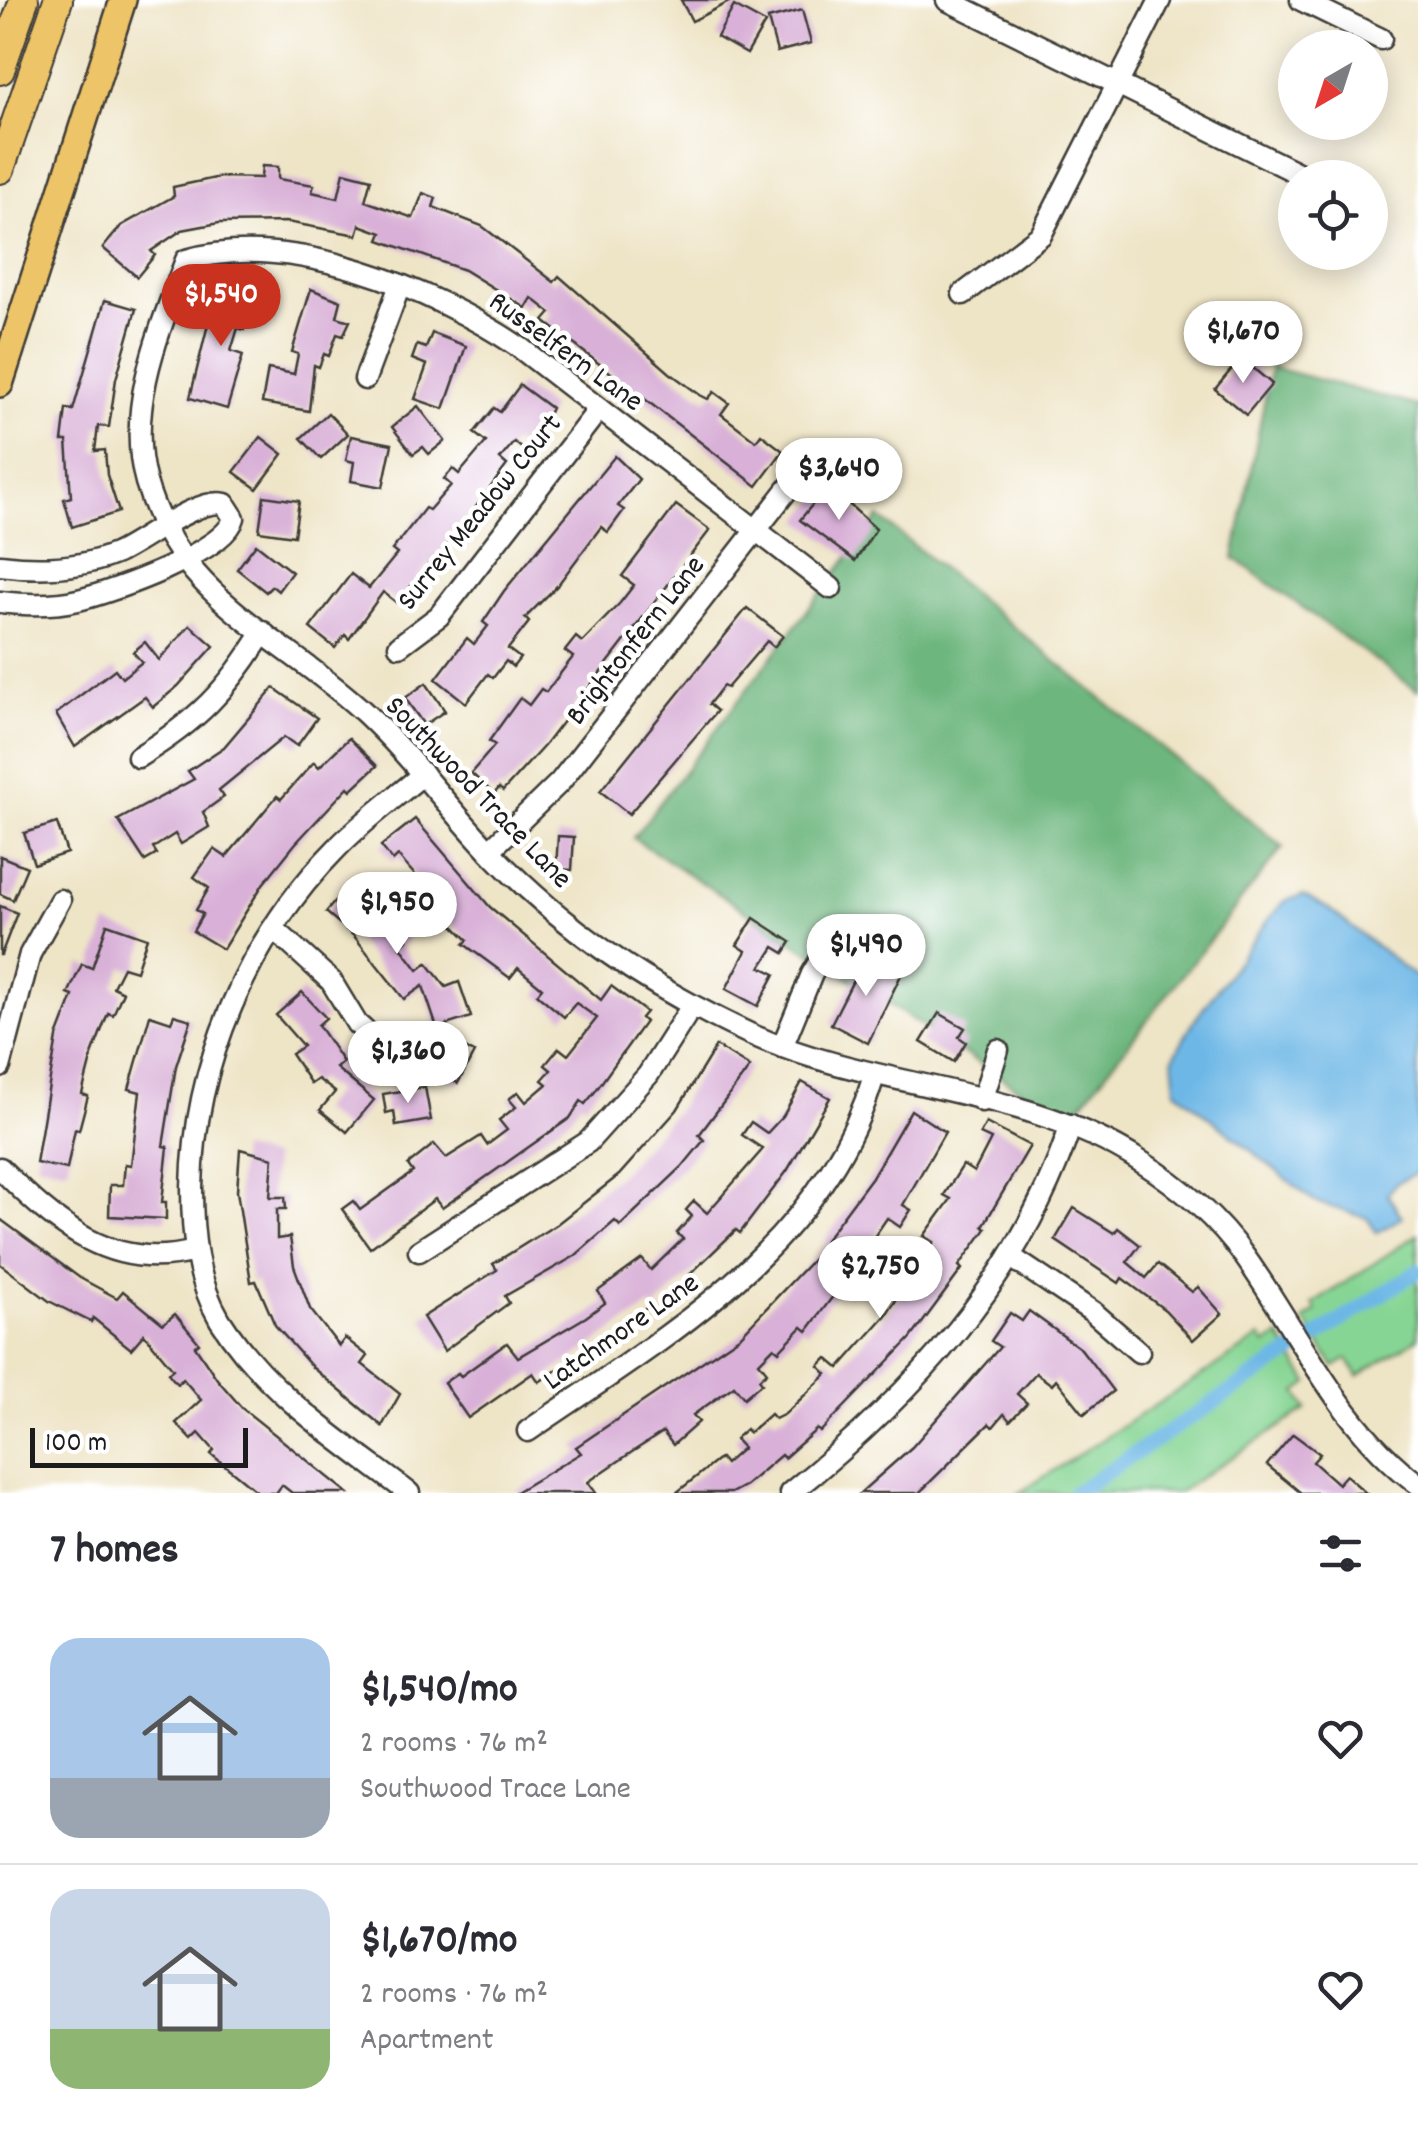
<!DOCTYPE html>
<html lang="en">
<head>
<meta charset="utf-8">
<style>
  :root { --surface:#fff; --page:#f2f2f3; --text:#2b2b33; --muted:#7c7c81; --line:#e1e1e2; --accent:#c8321e }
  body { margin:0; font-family:Dekko,sans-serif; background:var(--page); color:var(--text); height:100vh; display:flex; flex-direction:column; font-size:38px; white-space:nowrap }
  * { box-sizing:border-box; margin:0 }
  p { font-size:32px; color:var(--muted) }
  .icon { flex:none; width:55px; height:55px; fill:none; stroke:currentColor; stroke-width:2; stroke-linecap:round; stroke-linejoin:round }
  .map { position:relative; height:1493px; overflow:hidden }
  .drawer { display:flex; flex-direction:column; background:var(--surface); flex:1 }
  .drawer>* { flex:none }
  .needle { width:65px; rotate:219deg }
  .buttons { position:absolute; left:1278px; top:30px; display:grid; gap:20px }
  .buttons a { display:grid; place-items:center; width:110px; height:110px; border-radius:50%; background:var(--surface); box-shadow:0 5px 25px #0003; font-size:50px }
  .scale { position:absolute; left:30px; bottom:25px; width:218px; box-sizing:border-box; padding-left:10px; border:5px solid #1c1c1c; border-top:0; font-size:28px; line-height:35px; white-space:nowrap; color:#1c1c1c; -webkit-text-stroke:8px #fff; paint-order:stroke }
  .price { position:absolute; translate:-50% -85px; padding:0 22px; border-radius:35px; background:#fff; color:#222; font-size:32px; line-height:65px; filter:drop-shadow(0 2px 5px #0008) }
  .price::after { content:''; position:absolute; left:50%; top:60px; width:30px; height:22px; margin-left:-15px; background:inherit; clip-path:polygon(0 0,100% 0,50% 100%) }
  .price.active { background:var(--accent); color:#fff }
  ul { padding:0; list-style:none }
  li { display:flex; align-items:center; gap:30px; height:250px; padding:0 50px }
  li+li { border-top:2px solid var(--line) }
  li span { display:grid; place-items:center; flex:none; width:280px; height:200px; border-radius:30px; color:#555 }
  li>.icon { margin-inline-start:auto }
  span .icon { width:120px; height:120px; fill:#fffc; stroke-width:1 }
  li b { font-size:42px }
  h2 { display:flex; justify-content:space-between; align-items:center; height:120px; padding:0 50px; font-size:42px }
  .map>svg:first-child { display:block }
</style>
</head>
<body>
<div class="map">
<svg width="1418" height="1493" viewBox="0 0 1418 1493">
  <rect width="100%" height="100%" fill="#fff"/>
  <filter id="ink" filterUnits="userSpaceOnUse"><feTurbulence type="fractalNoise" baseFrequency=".01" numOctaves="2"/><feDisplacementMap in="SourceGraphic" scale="20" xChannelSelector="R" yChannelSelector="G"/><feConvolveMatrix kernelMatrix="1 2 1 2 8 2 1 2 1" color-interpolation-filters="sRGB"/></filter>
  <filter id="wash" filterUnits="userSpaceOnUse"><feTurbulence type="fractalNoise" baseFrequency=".0048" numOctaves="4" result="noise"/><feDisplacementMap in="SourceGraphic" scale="40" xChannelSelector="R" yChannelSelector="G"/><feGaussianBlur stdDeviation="2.25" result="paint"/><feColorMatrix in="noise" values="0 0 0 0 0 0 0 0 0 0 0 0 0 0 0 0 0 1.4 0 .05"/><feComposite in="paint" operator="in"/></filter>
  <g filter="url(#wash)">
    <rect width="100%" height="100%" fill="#eee4c6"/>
    <g fill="#87d594" stroke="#527858" stroke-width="2.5">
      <polygon points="1418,1234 1418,1338 1358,1376 1348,1359 1334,1367 1304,1320 1317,1311 1313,1304"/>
      <polygon points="1279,1336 1309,1383 1297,1392 1307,1409 1177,1493 1019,1493 1261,1337 1266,1345"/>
    </g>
    <g fill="#6db67e" stroke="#44694d" stroke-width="2.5">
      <polygon points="1271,367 1418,406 1418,691 1234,558"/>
      <polygon points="879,517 1283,847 1068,1121 633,838"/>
    </g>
    <polygon fill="#6db7e6" stroke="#446a81" stroke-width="2.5" points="1303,895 1329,909 1418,979 1418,1172 1395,1184 1387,1194 1402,1217 1377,1233 1367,1218 1315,1202 1176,1090 1173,1058 1194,1021 1268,920 1285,901"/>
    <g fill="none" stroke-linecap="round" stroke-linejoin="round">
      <polyline stroke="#6db7e6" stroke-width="15" points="1074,1493 1418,1271"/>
    </g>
    <g id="blocks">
      <g fill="#d9b1d8">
        <polygon points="681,0 733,0 692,21"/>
        <polygon points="734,6 765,23 747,54 717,37"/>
        <polygon points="802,10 811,43 777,52 768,19"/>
        <polygon points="262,166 278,167 278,179 314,185 312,192 338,198 344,172 371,179 365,201 413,218 423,193 436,198 433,207 482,226 554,282 559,276 670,373 700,395 708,399 714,392 729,403 721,414 756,441 761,434 783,451 757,486 544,321 551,313 532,298 526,308 464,270 379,240 382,233 360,225 357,235 287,222 219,223 182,230 151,251 155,255 137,277 103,248 121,226 174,196 173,187 220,177 261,178"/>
        <polygon points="217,287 252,296 244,330 238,328 231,351 243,355 227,409 190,398"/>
        <polygon points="311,289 341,301 337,317 350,321 343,336 337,334 329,356 324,354 319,367 314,365 309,411 262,403 268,369 294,374 298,354 292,352"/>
        <polygon points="105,300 136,309 116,379 109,427 98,426 95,451 105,450 107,475 119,512 72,527 64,499 71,497 67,441 62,441 66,409 73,410"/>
        <polygon points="432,333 466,346 444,409 415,399 427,365 412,359 417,345 426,348"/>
        <polygon points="1241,358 1272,384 1246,415 1215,389"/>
        <polygon points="520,385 551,408 545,421 523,449 514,442 500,459 507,465 432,566 429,564 397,603 383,592 349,639 345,635 335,648 310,628 351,574 369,588 397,554 392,550 425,508 429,510 451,485 444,479 453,469 459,474 486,442 474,433 494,408 500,412"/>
        <polygon points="418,406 445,441 429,454 423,447 413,454 392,427"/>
        <polygon points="328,413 348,434 321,459 301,438"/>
        <polygon points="351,436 392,444 383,487 351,481 354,462 346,460"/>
        <polygon points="261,437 283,454 257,489 234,472"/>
        <polygon points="615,456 639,479 618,506 624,510 608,532 601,527 557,586 525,618 529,622 508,649 520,658 513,667 506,661 493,678 488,674 466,703 436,679 467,638 474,644 488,626 483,622 504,591"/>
        <polygon points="828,485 876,529 855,561 800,520"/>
        <polygon points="264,496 299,501 294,536 259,531"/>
        <polygon points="676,505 710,530 544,746 503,791 499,788 494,794 471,773 495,745 489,741 520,698 529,705 541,689 546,692 573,657 565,651 576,637 582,642 620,603 634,585 622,576"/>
        <polygon points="256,544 292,572 278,591 272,586 266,592 237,569"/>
        <polygon points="747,608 783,636 774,647 767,641 727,688 723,686 709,704 717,711 629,814 600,791"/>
        <polygon points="190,625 214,646 178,686 153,707 145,697 75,747 56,714 115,669 122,678 142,662 133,652 145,642 159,660"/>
        <polygon points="426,683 445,711 424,725 405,698"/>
        <polygon points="274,688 317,718 297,746 284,737 219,790 224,797 203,812 209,827 181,844 175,834 153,848 157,854 145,861 118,820 194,779 188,771 224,747"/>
        <polygon points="349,738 377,766 351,790 348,787 295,844 263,884 223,949 193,931 203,914 196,910 209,888 194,877 214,849 226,857 277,796 281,799 314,762 319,767"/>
        <polygon points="415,819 490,907 601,1000 611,986 646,1012 641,1018 645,1022 594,1093 585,1104 581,1101 570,1118 442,1208 435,1199 370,1248 342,1209 353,1201 360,1210 413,1172 408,1165 434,1144 446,1158 481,1136 487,1145 507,1130 499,1120 516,1107 509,1099 518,1092 526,1102 547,1084 542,1080 551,1070 545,1065 559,1048 568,1055 597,1018 576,1003 564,1017 537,994 542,988 518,968 510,978 464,944 468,940 437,909 442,905 398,856 393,861 381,846"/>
        <polygon points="57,823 67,853 34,864 24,833"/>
        <polygon points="558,836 574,837 572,870 556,869"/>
        <polygon points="0,856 27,867 13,900 0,894"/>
        <polygon points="348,886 384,913 408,939 400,946 418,970 427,963 446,987 459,982 471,1017 437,1028 423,986 404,999 354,936 326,912"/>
        <polygon points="0,906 17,913 1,955 0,955"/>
        <polygon points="754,918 791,942 784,953 774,947 761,967 775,974 758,1006 726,989 746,951 737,945"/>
        <polygon points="107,924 147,938 136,971 123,967 113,987 123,992 113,1015 108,1013 92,1055 82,1094 88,1096 79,1130 75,1129 67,1169 36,1163 57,1037 73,996 68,994 82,964 92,968"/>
        <polygon points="866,955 901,975 868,1043 831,1024"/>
        <polygon points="302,992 326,1018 318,1025 343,1062 336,1068 374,1100 347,1132 320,1110 335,1092 318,1079 311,1084 291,1054 303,1046 276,1015"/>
        <polygon points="939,1013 965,1028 959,1037 966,1042 954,1062 921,1042"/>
        <polygon points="150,1015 171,1022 174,1015 191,1020 176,1066 163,1146 168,1147 162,1202 166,1202 166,1219 109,1216 110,1185 123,1185 125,1164 131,1165 140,1092 129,1089"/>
        <polygon points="444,1036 474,1053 458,1083 428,1067"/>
        <polygon points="716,1046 750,1067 699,1135 704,1140 682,1167 620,1226 615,1221 575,1256 505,1296 509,1303 444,1351 423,1317 497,1270 493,1264 557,1224 619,1175 677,1110"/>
        <polygon points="802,1082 830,1098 787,1171 740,1233 736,1230 654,1309 651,1305 539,1382 533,1373 468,1418 444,1383 458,1373 461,1376 507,1343 518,1357 586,1317 605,1303 598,1291 642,1259 651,1270 683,1239 677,1233 692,1216 686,1210 694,1201 707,1213 763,1149 742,1135 751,1122 767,1133 783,1116"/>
        <polygon points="425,1087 431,1120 396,1126 394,1111 386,1113 383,1094"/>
        <polygon points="911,1110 945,1132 903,1205 911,1210 900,1227 887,1218 872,1240 883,1249 875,1259 870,1255 861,1267 857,1264 807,1331 802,1327 779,1351 774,1347 759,1362 767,1372 759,1379 762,1383 744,1398 734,1386 693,1415 699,1422 673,1445 663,1432 629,1454 588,1482 596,1493 514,1493 581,1453 576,1447 739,1337 829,1242 825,1240 872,1177"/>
        <polygon points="986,1123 1030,1146 983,1226 986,1229 959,1266 962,1269 911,1338 820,1432 817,1429 784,1458 781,1455 746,1485 731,1493 676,1493 720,1458 725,1464 743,1448 735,1439 746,1429 749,1433 770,1414 775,1419 785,1414 827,1374 819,1366 827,1358 839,1368 887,1314 934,1242 924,1236 951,1199 944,1195 963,1165 974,1172 991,1139 980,1134"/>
        <polygon points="240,1149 273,1158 270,1197 285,1197 286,1209 277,1209 277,1239 290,1237 294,1266 310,1309 339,1346 345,1338 368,1356 362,1364 400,1394 382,1426 313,1368 275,1325 256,1281 251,1282 237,1191"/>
        <polygon points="1074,1208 1114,1233 1118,1228 1140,1245 1127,1262 1146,1278 1158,1264 1192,1292 1198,1287 1222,1314 1193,1340 1165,1310 1122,1278 1119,1283 1055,1240"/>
        <polygon points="0,1219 80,1278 117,1298 123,1291 163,1324 175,1314 199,1343 195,1346 217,1379 243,1409 348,1493 292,1493 282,1485 276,1493 259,1493 211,1454 214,1450 199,1433 192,1440 176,1423 201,1400 183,1379 177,1384 168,1373 173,1369 144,1334 131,1349 93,1318 91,1322 49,1301 0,1264"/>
        <polygon points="1029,1311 1081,1349 1113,1391 1084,1414 1056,1379 1052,1385 1036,1373 1017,1394 1027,1403 1010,1421 1004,1414 993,1427 989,1424 919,1493 860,1493 912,1447 1000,1347 991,1341 1010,1313 1022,1321"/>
        <polygon points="1293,1434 1320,1454 1313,1462 1338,1484 1346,1475 1366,1493 1301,1493 1267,1465"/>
      </g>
    </g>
  </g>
  <g filter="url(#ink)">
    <use href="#blocks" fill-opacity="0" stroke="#3c3a36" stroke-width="2.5"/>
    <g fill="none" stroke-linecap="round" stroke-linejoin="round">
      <g stroke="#3c3a36" stroke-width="25">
        <g id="minor">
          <polyline points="947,0 1308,178"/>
          <polyline points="1301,0 1381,39"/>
          <polyline points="963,294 1041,235 1160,0"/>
          <polyline points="365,379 400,285"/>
          <path d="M0,565C39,570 78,569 115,554C143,542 197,497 225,504L234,518C226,552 112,592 78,600C53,606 26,605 0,602"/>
          <path d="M831,588L519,347C433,289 291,230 186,260C160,329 125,408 146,482C180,601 281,635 365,713C412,757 449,809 493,855C567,932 654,990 750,1034C875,1090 1024,1086 1140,1161C1180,1186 1217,1218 1245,1257C1300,1334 1340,1427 1418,1484"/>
          <polyline points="399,646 439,616 599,409"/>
          <path d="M138,757C197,721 227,691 263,632"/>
          <polyline points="489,851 560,782 816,453"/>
          <polyline points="274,929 331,981 357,1024 372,1037"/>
          <polyline points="782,1047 812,974 838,930"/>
          <polyline points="0,1067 30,954 60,900"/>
          <polyline points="982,1101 998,1050"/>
          <path d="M0,1168C56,1225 112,1273 195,1251"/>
          <polyline points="419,1251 588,1142 648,1075 692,1006"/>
          <polyline points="1011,1257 1093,1312 1139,1352"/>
          <path d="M528,1431C665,1337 823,1247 874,1076"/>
          <path d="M409,1493C342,1442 266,1393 220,1320C196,1280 192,1233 192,1188C194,1063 249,937 337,848C363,821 395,798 423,774"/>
          <path d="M790,1493C914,1394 1020,1279 1071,1125"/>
        </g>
      </g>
      <g stroke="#3c3a36" stroke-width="30">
        <polyline id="major" points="0,384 123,0"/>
      </g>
      <g stroke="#3c3a36" stroke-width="32">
        <g id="highway">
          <polyline points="0,70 24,0"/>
          <polyline points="0,169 58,0"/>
        </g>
      </g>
      <use href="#minor" stroke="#fff" stroke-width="20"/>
      <use href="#major" stroke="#eec469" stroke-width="25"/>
      <use href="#highway" stroke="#eec469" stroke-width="28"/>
    </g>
  </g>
  <g text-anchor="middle" stroke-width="9" stroke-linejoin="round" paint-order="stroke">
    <g font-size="30" fill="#1c1c1c" stroke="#fff">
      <text transform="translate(567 350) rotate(36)" y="10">Russelfern Lane</text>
      <text transform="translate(478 511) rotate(-51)" y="10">Surrey Meadow Court</text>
      <text transform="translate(634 639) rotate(-52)" y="10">Brightonfern Lane</text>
      <text transform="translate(480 791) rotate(46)" y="10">Southwood Trace Lane</text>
      <text transform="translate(620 1330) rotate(-35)" y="10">Latchmore Lane</text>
    </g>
  </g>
</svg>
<div class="buttons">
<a><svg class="needle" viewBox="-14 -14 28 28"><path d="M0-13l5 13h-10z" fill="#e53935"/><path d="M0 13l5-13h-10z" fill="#7c7c81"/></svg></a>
<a><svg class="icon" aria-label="locate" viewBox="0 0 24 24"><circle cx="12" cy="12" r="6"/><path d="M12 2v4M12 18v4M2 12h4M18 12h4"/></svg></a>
</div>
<div class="scale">100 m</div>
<b class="price active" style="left:221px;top:349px">$1,540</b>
<b class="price" style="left:1243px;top:386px">$1,670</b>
<b class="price" style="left:839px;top:523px">$3,640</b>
<b class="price" style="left:397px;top:957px">$1,950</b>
<b class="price" style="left:866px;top:999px">$1,490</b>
<b class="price" style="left:408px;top:1106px">$1,360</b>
<b class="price" style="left:880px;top:1321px">$2,750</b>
</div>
<section class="drawer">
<h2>7 homes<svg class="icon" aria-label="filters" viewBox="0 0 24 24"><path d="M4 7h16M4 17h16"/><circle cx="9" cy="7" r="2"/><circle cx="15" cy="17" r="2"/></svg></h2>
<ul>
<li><span style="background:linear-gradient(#a9c7e8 70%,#9aa5b1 0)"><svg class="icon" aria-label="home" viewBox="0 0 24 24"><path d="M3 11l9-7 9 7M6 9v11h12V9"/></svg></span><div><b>$1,540/mo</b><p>2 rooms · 76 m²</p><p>Southwood Trace Lane</p></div><svg class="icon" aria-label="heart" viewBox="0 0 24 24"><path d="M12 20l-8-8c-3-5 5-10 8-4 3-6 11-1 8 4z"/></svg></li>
<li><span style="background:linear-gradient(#c9d6e8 70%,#8fb573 0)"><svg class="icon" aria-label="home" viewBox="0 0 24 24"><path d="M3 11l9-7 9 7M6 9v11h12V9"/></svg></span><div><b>$1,670/mo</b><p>2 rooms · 76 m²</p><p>Apartment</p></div><svg class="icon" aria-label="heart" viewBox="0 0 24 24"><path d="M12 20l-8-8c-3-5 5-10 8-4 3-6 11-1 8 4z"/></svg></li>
</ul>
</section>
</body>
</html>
